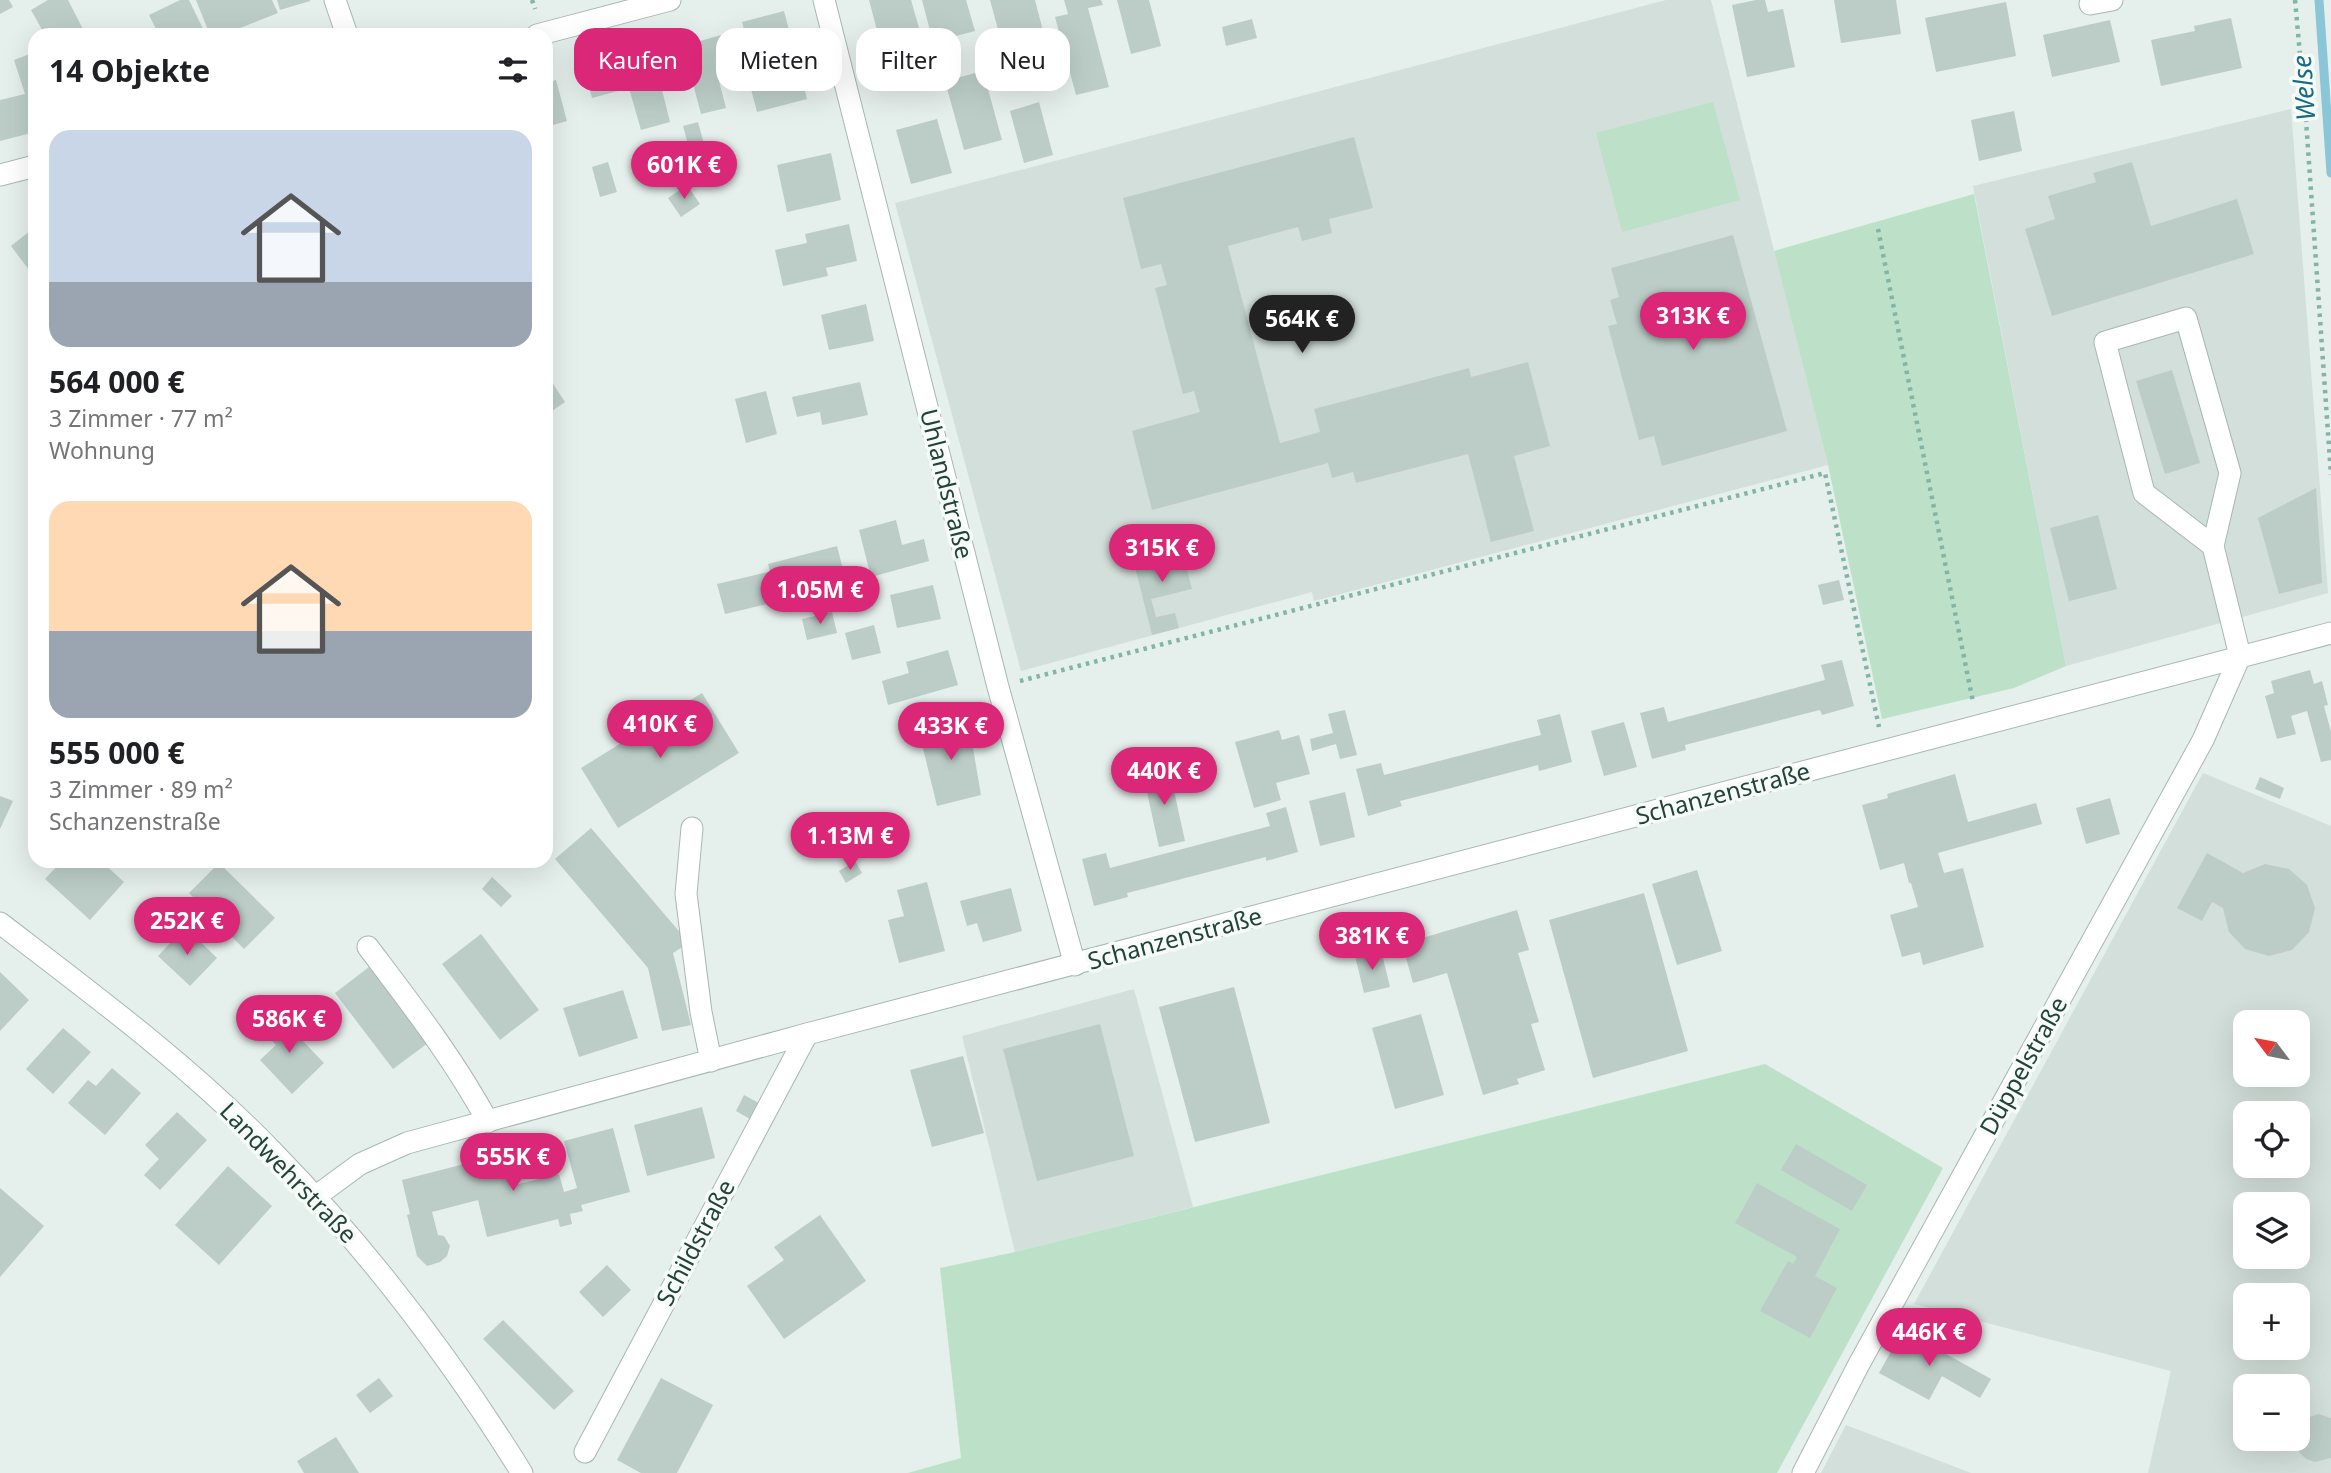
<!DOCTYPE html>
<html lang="de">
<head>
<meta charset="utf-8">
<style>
  :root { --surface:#fff; --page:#f6f6f6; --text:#202124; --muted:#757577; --accent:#db2777 }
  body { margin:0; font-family:"Noto Sans",sans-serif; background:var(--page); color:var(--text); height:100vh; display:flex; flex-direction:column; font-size:26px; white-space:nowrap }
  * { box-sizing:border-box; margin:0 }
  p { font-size:23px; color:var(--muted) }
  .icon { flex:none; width:38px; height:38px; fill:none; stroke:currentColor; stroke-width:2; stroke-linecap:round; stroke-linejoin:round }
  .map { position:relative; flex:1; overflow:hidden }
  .drawer { position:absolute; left:28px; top:28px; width:525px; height:840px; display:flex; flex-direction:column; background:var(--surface); border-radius:21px; box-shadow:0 7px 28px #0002 }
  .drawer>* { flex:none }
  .guide { position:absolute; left:574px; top:28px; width:665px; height:63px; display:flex; gap:14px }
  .needle { width:46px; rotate:302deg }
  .controls { position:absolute; left:2233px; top:1010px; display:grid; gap:14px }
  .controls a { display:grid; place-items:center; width:77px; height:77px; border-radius:14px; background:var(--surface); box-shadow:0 7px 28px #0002; font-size:35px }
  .price { position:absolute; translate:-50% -60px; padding:0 16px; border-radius:24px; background:var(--accent); color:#fff; font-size:23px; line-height:46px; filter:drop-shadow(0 2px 4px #0008) }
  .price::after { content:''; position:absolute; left:50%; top:42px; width:21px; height:16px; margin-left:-10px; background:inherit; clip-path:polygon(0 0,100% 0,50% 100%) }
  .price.selected { background:#222; color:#fff }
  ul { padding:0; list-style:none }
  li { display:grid; align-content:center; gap:14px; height:371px; padding:0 21px }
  li span { display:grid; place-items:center; height:217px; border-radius:21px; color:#555 }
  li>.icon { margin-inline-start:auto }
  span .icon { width:126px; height:126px; fill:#fffc; stroke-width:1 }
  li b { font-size:30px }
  h2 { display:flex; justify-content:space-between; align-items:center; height:84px; padding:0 21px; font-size:30px }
  .chip { padding:0 24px; border-radius:21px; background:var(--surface); box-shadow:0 7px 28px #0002; font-size:24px; line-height:63px }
  .chip.selected { background:var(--accent); color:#fff }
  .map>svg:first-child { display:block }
</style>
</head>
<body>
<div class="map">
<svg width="2331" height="1473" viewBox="0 0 2331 1473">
  <rect width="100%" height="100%" fill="#e5efeb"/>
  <g fill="#d3dfda" fill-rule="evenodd">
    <polygon points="1666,0 1711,0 1828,465 1314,601 1312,592 1021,671 895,203"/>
    <polygon points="2291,109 2328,593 2066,666 1973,186"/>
    <path d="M2203,773L2331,826V1473H2148L2171,1371L1914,1304ZM2245,1022H2298V1074H2245ZM2245,1113H2298V1166H2245ZM2245,1204H2298V1256H2245ZM2245,1295H2298V1348H2245ZM2245,1386H2298V1438H2245Z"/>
    <polygon points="1134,989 1193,1207 1015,1252 962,1036"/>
    <polygon points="1846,1425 1971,1473 1821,1473"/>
  </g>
  <g fill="#bce1c8">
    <polygon points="1713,102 1740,200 1622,232 1596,133"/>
    <polygon points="1974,194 2066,666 2014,688 1882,719 1828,465 1774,251"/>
    <polygon points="1765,1064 1943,1168 1777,1473 908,1473 961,1458 940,1268 1015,1252"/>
  </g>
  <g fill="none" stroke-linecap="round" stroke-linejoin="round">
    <polyline stroke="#8ac6d7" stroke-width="9" points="2319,0 2331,173"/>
  </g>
  <g fill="#bccdc7">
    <polygon points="0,0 9,0 13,7 0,14"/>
    <polygon points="48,0 68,0 86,35 45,35 31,10"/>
    <polygon points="180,0 189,0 206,35 159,35 149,15"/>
    <polygon points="196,0 272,0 278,13 235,30 236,35 210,35"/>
    <polygon points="277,0 310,0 310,1 280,10"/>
    <polygon points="869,0 911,0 919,28 913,30 923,67 889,76"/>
    <polygon points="922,0 966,0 975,31 933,42"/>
    <polygon points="990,0 1035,0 1052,66 1011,77"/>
    <polygon points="1064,0 1101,0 1103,5 1088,8 1109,87 1076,95 1055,17 1068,14"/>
    <polygon points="1117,0 1149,0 1161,46 1131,54"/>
    <polygon points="1756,0 1765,0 1768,12 1783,9 1795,67 1747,77 1732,5"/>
    <polygon points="1834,0 1896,0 1901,34 1841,43"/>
    <polygon points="2006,2 2016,56 1936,72 1925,18"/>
    <polygon points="784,11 807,99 757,112 744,62 752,60 742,22"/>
    <polygon points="2231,18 2242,68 2161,86 2151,40 2195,31 2194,26"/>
    <polygon points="1252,19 1257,38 1226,46 1222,27"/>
    <polygon points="2110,20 2120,62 2052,77 2043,35"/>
    <polygon points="721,35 731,77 719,81 726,108 701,114 683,46"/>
    <polygon points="35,52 35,132 0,141 0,100 25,94 14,60"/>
    <polygon points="653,54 670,122 641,130 629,88 592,98 585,72"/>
    <polygon points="983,71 1002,140 964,150 945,81"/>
    <polygon points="556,80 567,121 546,127 546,83"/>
    <polygon points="1039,102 1053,155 1024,163 1010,111"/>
    <polygon points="2014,111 2022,151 1979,161 1971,120"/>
    <polygon points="937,119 952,173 911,184 896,130"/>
    <polygon points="698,122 710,166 695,170 683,126"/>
    <polygon points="1354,137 1373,208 1329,219 1332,233 1302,241 1298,227 1228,246 1280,443 1320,432 1314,409 1469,368 1471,377 1528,362 1550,446 1514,456 1534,531 1491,542 1468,454 1356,483 1353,472 1332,478 1328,463 1152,510 1132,431 1200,412 1194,391 1183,394 1155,288 1167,285 1161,264 1141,269 1123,198"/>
    <polygon points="831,153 841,200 787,212 777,165"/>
    <polygon points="608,162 617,192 600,197 592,167"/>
    <polygon points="2132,162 2151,226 2237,199 2254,254 2052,316 2025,229 2055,219 2048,196 2096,182 2093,173"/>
    <polygon points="687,185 700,204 681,217 668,198"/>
    <polygon points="849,224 857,261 826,268 828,276 783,286 775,250 807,243 805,234"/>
    <polygon points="35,227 35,278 11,246"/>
    <polygon points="1733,235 1787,431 1662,466 1654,436 1639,440 1608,326 1617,324 1610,300 1619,297 1611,268"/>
    <polygon points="866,304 874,341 829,350 821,315"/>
    <polygon points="2172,370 2200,463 2165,474 2136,381"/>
    <polygon points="546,373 565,402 546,415"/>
    <polygon points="860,382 868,415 822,425 820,412 797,417 792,397"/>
    <polygon points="766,391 777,434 746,443 735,399"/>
    <polygon points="2316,488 2322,583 2279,594 2258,518"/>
    <polygon points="2098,515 2117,589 2069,601 2050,528"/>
    <polygon points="896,520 902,545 924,539 929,561 871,577 859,530"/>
    <polygon points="837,546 847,585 778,602 768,564"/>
    <polygon points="1181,547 1192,589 1151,599 1156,617 1175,613 1179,628 1152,635 1133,559"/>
    <polygon points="768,572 776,602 725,614 717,584"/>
    <polygon points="1839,580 1844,600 1823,605 1818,585"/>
    <polygon points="933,585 941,619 897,628 890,595"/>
    <polygon points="832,612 837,633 807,640 802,619"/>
    <polygon points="874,625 881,653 852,660 845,633"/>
    <polygon points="948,650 958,685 888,705 882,681 909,673 906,662"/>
    <polygon points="1842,660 1854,706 1822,715 1820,710 1804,714 1685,745 1686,750 1652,759 1640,713 1664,707 1668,722 1825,680 1821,665"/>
    <polygon points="2310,670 2314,684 2322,681 2328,705 2324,706 2331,732 2331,760 2321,762 2307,711 2291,716 2296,734 2277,739 2265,696 2274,693 2271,681"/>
    <polygon points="702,693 739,753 618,828 581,768"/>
    <polygon points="1345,710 1357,755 1340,759 1336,744 1312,751 1310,739 1333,733 1328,714"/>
    <polygon points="1560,714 1572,762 1539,771 1538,765 1451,788 1400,801 1402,806 1368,816 1356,769 1381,763 1384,775 1541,735 1537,720"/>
    <polygon points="968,719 981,795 937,806 919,732"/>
    <polygon points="1624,722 1637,767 1604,776 1591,731"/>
    <polygon points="1279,730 1282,740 1299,735 1310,774 1276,783 1281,800 1254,808 1235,742"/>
    <polygon points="1169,768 1185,841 1159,847 1143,774"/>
    <polygon points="1955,774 1968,822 2036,803 2042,824 1938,853 1944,873 1963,868 1984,947 1923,965 1920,952 1902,957 1890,915 1918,907 1911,883 1909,883 1904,863 1880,870 1862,805 1888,798 1887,794"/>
    <polygon points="2260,777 2284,788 2280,799 2255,789"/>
    <polygon points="1345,792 1355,837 1320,846 1309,801"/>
    <polygon points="0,796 13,801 0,829"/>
    <polygon points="2110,798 2120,834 2086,844 2076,808"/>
    <polygon points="1286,807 1298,852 1266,861 1266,857 1143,889 1127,893 1128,897 1094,906 1082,859 1106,853 1110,868 1270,826 1266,813"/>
    <polygon points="591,828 689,943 673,953 691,1025 662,1031 648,968 555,859"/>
    <polygon points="2207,853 2243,873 2265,864 2289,869 2307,885 2315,908 2309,932 2292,950 2269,956 2245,949 2229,932 2223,908 2212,902 2202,921 2177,908"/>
    <polygon points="62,861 101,861 124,882 90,920 45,879"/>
    <polygon points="855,861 862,873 846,883 839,871"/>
    <polygon points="219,863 275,918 244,949 189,893"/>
    <polygon points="1697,870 1722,951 1677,965 1652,884"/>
    <polygon points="492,877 512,896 501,907 482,889"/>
    <polygon points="927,882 945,951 899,963 888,920 904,916 897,890"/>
    <polygon points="1011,888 1022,931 983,942 977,923 967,926 960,901"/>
    <polygon points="1644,893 1688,1051 1593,1078 1549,920"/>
    <polygon points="1517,910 1529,950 1518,953 1539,1022 1531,1024 1545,1070 1517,1079 1519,1084 1483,1095 1447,973 1413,983 1402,944"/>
    <polygon points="185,927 217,958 190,986 158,956"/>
    <polygon points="481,934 539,1010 500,1040 442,964"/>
    <polygon points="1381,950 1390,987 1364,993 1355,956"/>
    <polygon points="373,964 432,1040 393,1069 335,993"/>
    <polygon points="0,972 29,1000 0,1031"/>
    <polygon points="1234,987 1270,1123 1195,1142 1159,1007"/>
    <polygon points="623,990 638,1038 579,1057 563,1008"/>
    <polygon points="276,1013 324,1063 292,1094 260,1060 276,1045 260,1028"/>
    <polygon points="1421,1014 1444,1095 1395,1109 1372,1028"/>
    <polygon points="1100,1024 1134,1156 1037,1181 1003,1049"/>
    <polygon points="63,1028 91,1052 53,1094 26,1069"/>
    <polygon points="963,1056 984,1133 932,1147 910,1070"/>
    <polygon points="112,1068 141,1093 105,1135 68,1103 88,1080 96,1086"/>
    <polygon points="744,1095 759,1103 750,1119 736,1111"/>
    <polygon points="702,1107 715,1158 647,1176 634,1125"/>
    <polygon points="177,1112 207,1140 160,1190 144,1175 159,1159 145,1145"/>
    <polygon points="613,1128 630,1192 581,1205 583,1211 570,1214 572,1224 560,1227 558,1219 487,1237 478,1200 432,1212 438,1235 444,1236 450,1246 447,1256 440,1262 427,1266 417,1256 407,1215 410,1214 402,1180 503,1154 511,1186 559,1174 564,1192 577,1188 564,1141"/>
    <polygon points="1796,1144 1867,1185 1852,1211 1781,1170"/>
    <polygon points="228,1166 272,1206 219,1265 175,1225"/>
    <polygon points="1757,1183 1840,1229 1815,1276 1837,1288 1810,1338 1760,1311 1788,1261 1793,1264 1797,1257 1735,1223"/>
    <polygon points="0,1188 44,1226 0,1277"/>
    <polygon points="820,1215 866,1281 784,1339 747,1286 784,1260 774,1247"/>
    <polygon points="607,1265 631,1290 603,1317 579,1292"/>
    <polygon points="503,1320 574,1391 554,1410 483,1339"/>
    <polygon points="1903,1330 1991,1379 1980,1398 1942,1376 1929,1400 1879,1373"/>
    <polygon points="379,1378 393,1396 370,1413 356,1395"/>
    <polygon points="661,1378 713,1405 677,1473 641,1473 617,1460"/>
    <polygon points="2319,1414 2331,1418 2331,1458 2315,1462 2306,1459 2299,1452 2294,1438 2298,1438 2298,1425 2303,1419"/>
    <polygon points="336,1437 359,1473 304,1473 297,1461"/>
  </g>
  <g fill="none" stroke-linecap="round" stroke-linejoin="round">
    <g stroke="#a7b8b3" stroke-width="23">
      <g id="minor">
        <polyline points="335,0 347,35"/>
        <polyline points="824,0 998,687 1075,965"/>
        <polyline points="2090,4 2112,0"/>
        <polyline points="537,35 670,0"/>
        <polyline points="0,175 35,166"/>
        <polyline points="2213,546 2144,493 2105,342 2186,318 2230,473 2213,546 2240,656"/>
        <polyline points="692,828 686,894 701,1012 711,1061"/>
        <path d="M0,923C94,995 190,1066 272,1151C368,1249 450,1357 522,1473"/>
        <path d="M368,947C411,1004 454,1059 488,1122"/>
        <polyline points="315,1197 360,1164 407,1143 807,1034 2331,633"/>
        <polyline points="585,1452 807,1034"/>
        <polyline points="1803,1473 1858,1366 2203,740 2240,656"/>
      </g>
    </g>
    <g stroke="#83b4a8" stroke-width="4.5" stroke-dasharray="3.5 5" stroke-linecap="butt">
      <polyline points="532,0 535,9"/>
      <polyline points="2295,0 2306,120 2331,475"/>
      <polyline points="1878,229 1973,702"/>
      <polyline points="1020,681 1825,473 1879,727"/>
    </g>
    <use href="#minor" stroke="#fff" stroke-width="21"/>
  </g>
  <g text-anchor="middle" stroke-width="7" stroke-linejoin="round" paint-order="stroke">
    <g font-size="24" fill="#22423b" stroke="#f6fbf8">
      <text transform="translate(946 484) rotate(76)" y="8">Uhlandstraße</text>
      <text transform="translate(1723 794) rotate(-15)" y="8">Schanzenstraße</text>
      <text transform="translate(1175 939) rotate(-15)" y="8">Schanzenstraße</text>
      <text transform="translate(2024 1066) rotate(-61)" y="8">Düppelstraße</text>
      <text transform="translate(288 1173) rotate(46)" y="8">Landwehrstraße</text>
      <text transform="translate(696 1243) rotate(-62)" y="8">Schildstraße</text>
    </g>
    <g font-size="26" font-style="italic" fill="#176b83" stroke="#f6fbf8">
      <text transform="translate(2304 88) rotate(-94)" y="9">Welse</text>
    </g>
  </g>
</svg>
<div class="controls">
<a><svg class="needle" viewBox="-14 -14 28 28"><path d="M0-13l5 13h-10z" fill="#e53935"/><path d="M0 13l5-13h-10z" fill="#757577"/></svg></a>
<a><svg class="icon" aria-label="locate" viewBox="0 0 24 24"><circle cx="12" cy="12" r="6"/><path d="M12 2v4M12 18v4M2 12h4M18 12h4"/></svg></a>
<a><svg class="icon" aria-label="layers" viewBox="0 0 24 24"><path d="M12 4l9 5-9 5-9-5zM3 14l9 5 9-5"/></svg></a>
<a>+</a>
<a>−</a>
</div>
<b class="price" style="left:684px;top:201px">601K €</b>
<b class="price" style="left:1693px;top:352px">313K €</b>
<b class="price selected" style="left:1302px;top:355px">564K €</b>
<b class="price" style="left:1162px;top:584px">315K €</b>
<b class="price" style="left:820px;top:626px">1.05M €</b>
<b class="price" style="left:660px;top:760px">410K €</b>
<b class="price" style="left:951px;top:762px">433K €</b>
<b class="price" style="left:1164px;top:807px">440K €</b>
<b class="price" style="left:850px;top:872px">1.13M €</b>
<b class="price" style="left:187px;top:957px">252K €</b>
<b class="price" style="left:1372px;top:972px">381K €</b>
<b class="price" style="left:289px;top:1055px">586K €</b>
<b class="price" style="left:513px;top:1193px">555K €</b>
<b class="price" style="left:1929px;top:1368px">446K €</b>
<div class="guide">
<a class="chip selected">Kaufen</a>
<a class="chip">Mieten</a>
<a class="chip">Filter</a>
<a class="chip">Neu</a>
</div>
<section class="drawer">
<h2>14 Objekte<svg class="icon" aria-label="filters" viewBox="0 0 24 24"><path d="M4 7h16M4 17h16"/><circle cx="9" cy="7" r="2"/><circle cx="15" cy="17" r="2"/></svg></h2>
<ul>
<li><span style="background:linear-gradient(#c9d6e8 70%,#9aa5b1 0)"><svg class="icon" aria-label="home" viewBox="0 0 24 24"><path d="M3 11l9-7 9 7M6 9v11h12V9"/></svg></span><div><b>564 000 €</b><p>3 Zimmer · 77 m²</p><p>Wohnung</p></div></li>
<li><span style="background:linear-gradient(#ffd9b3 60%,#9aa5b1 0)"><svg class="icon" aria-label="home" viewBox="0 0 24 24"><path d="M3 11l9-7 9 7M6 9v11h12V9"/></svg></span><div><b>555 000 €</b><p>3 Zimmer · 89 m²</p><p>Schanzenstraße</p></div></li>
</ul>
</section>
</div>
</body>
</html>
